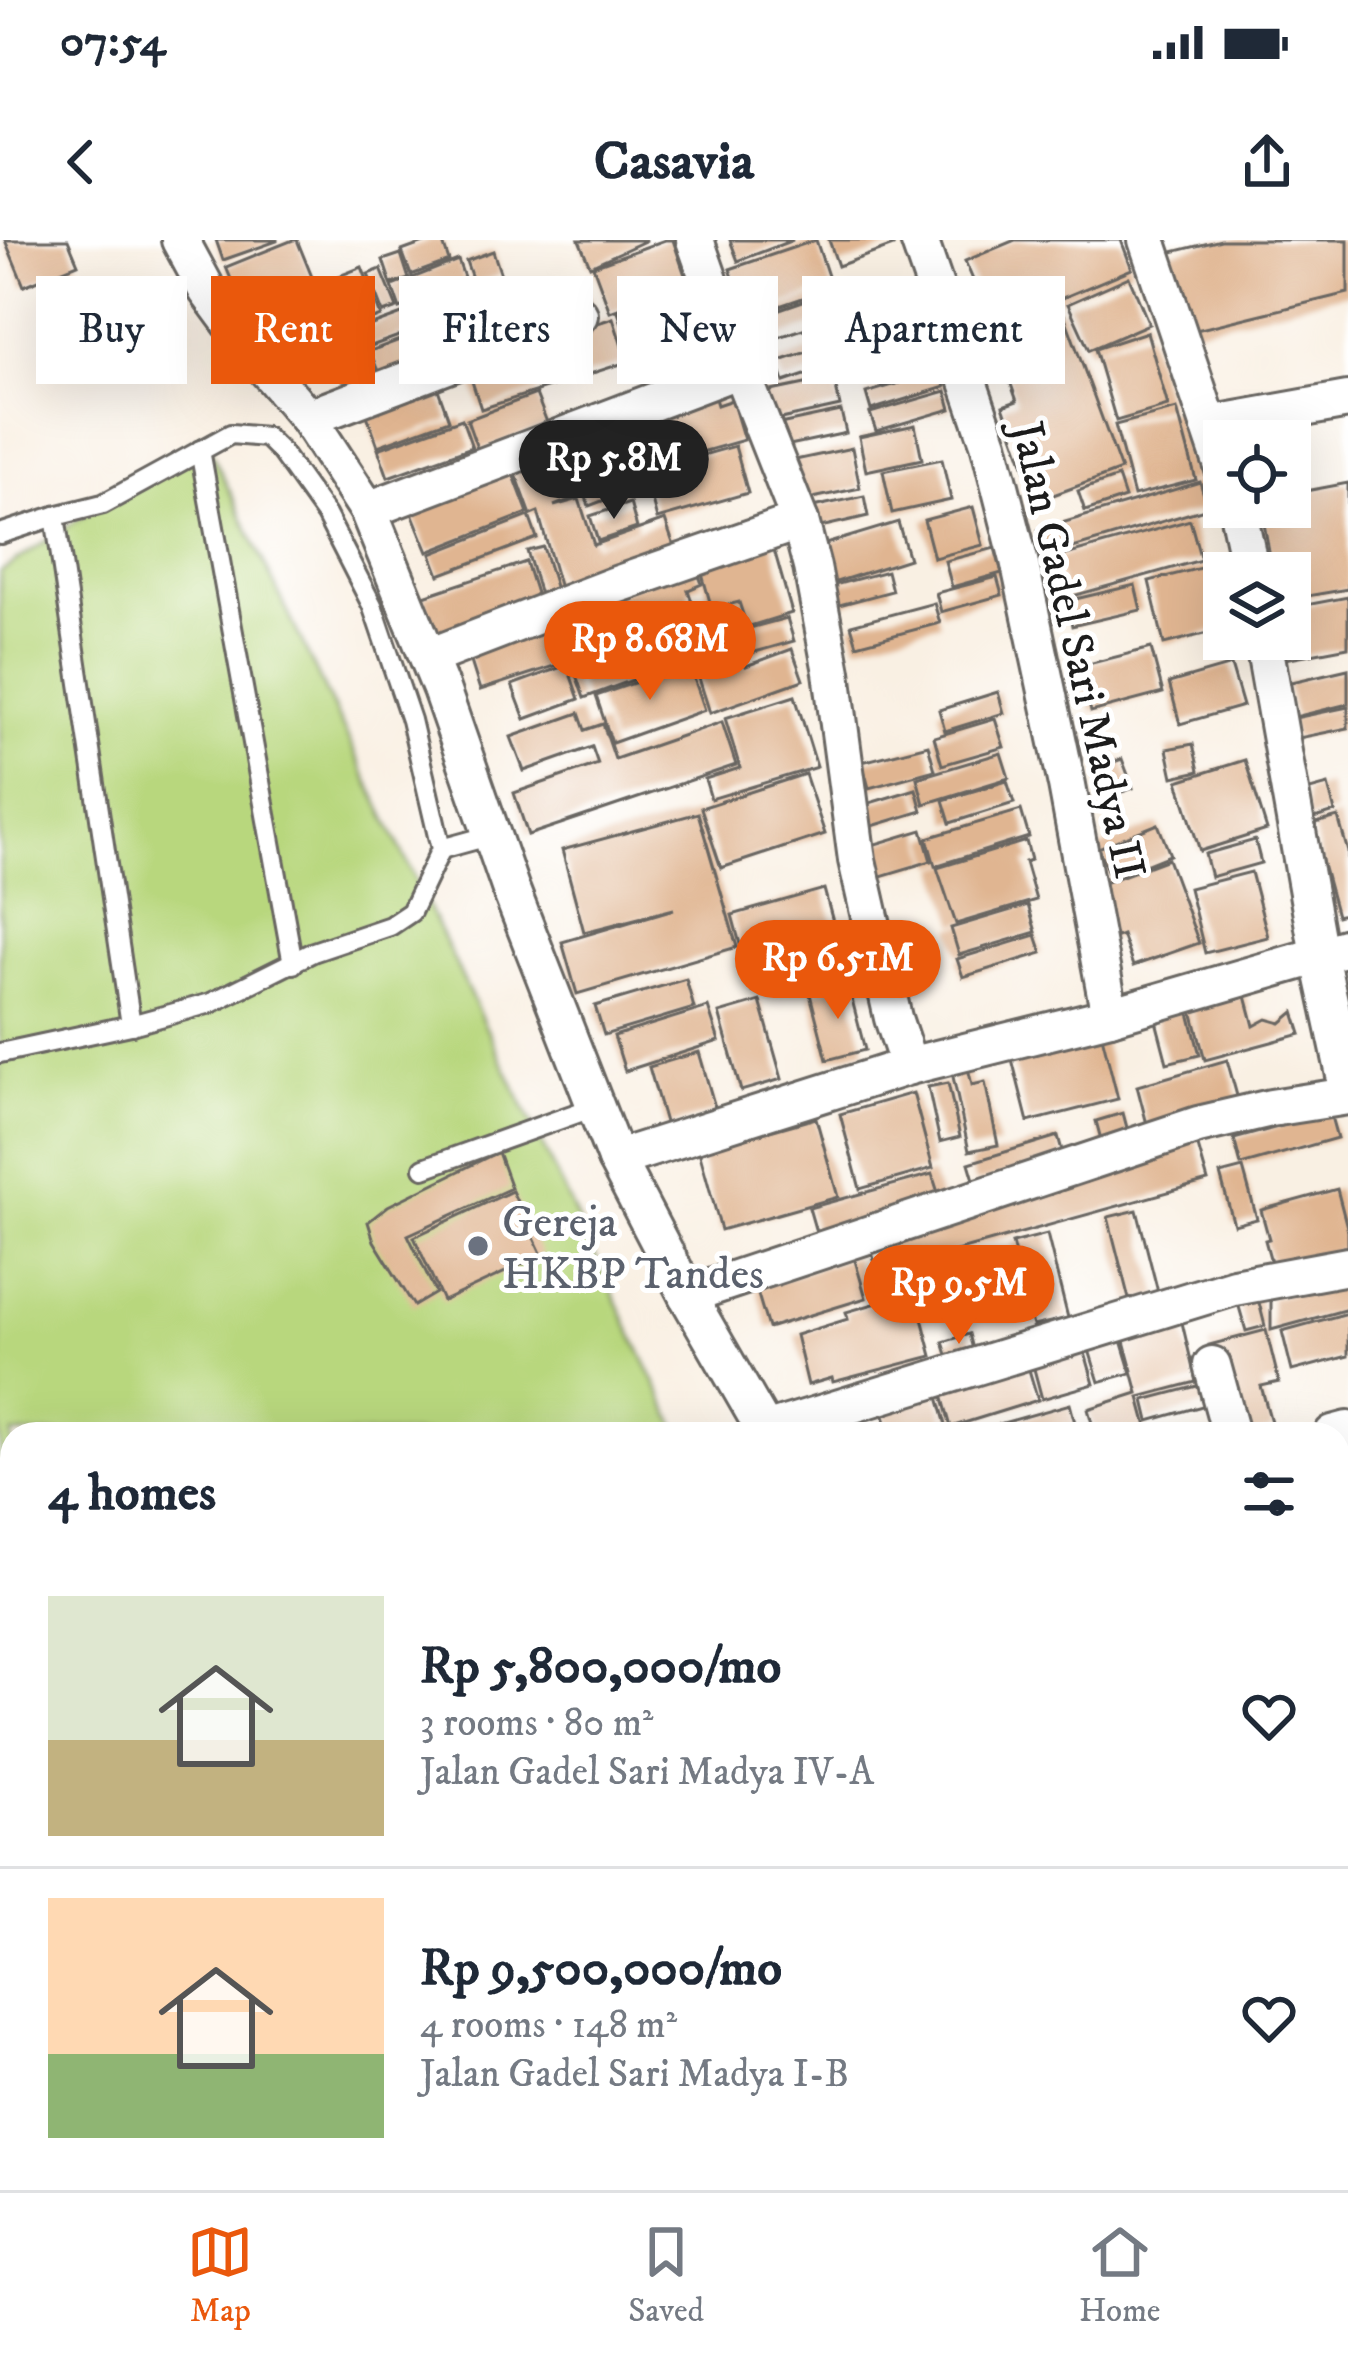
<!DOCTYPE html>
<html lang="en">
<head>
<meta charset="utf-8">
<style>
  :root { --surface:#fff; --page:#f6f6f7; --text:#1f2937; --muted:#747a83; --line:#e0e1e3; --accent:#ea580c }
  body { margin:0; font-family:"IM FELL DW Pica",serif; background:var(--page); color:var(--text); height:100vh; display:flex; flex-direction:column; font-size:45px; white-space:nowrap }
  * { box-sizing:border-box; margin:0 }
  p { font-size:39px; color:var(--muted) }
  .icon { flex:none; width:66px; height:66px; fill:none; stroke:currentColor; stroke-width:2; stroke-linecap:round; stroke-linejoin:round }
  .map { position:relative; flex:1; overflow:hidden }
  .side { position:absolute; left:0px; top:1182px; width:1350px; height:768px; display:flex; flex-direction:column; background:var(--surface); border-radius:36px 36px 0 0; box-shadow:0 12px 48px #0002 }
  .side>* { flex:none }
  .hud { position:absolute; left:36px; top:36px; width:1278px; height:108px; display:flex; gap:24px }
  .tools { position:absolute; left:1203px; top:180px; display:grid; gap:24px }
  .tools a { display:grid; place-items:center; width:108px; height:108px; border-radius:0px; background:var(--surface); box-shadow:0 12px 48px #0002; font-size:60px }
  .price { position:absolute; translate:-50% -102px; padding:0 27px; border-radius:42px; background:var(--accent); color:#fff; font-size:39px; line-height:78px; filter:drop-shadow(0 3px 6px #0008) }
  .price::after { content:''; position:absolute; left:50%; top:72px; width:36px; height:27px; margin-left:-18px; background:inherit; clip-path:polygon(0 0,100% 0,50% 100%) }
  .price.active { background:#222; color:#fff }
  ul { padding:0; list-style:none }
  li { display:flex; align-items:center; gap:36px; height:300px; padding:0 48px }
  li+li { border-top:3px solid var(--line) }
  li span { display:grid; place-items:center; flex:none; width:336px; height:240px; border-radius:0px; color:#555 }
  li>.icon { margin-inline-start:auto }
  span .icon { width:144px; height:144px; fill:#fffc; stroke-width:1 }
  li b { font-size:51px }
  h2 { display:flex; justify-content:space-between; align-items:center; height:144px; padding:0 48px; font-size:51px }
  .chip { padding:0 42px; border-radius:0px; background:var(--surface); box-shadow:0 12px 48px #0002; font-size:42px; line-height:108px }
  .chip.active { background:var(--accent); color:#fff }
  .status { display:flex; justify-content:space-between; align-items:center; height:84px; padding:0 60px; background:var(--surface); direction:ltr }
  .status svg { height:33px; fill:currentColor }
  header { display:flex; justify-content:space-between; align-items:center; height:156px; padding:0 48px; background:var(--surface); font-size:54px; font-weight:700 }
  .tabs { display:flex; justify-content:space-around; align-items:center; height:168px; border-top:3px solid var(--line); background:var(--surface); font-size:33px; color:var(--muted) }
  .tabs a { display:grid; justify-items:center; gap:6px }
  .tabs .active { color:var(--accent) }
  .map>svg:first-child { display:block }
</style>
</head>
<body>
<div class="status"><b>07:54</b><svg viewBox="0 0 49 12"><path d="M0 12V9h3v3zM5 12V6h3v6zM10 12V3h3v9zM15 12V0h3v12zM26 1h20v11H26zM47 4h2v5h-2z"/></svg></div>
<header><svg class="icon" aria-label="back" viewBox="0 0 24 24"><path d="M15 5l-7 7 7 7"/></svg>Casavia<svg class="icon" aria-label="share" viewBox="0 0 24 24"><path d="M12 15V3M7 8l5-5 5 5M5 13v7h14v-7"/></svg></header>
<div class="map">
<svg width="1348" height="1950" viewBox="0 0 1348 1950">
  <rect width="100%" height="100%" fill="#fff"/>
  <filter id="ink" filterUnits="userSpaceOnUse"><feTurbulence type="fractalNoise" baseFrequency=".00833" numOctaves="2"/><feDisplacementMap in="SourceGraphic" scale="24" xChannelSelector="R" yChannelSelector="G"/><feConvolveMatrix kernelMatrix="1 2 1 2 8 2 1 2 1" color-interpolation-filters="sRGB"/></filter>
  <filter id="wash" filterUnits="userSpaceOnUse"><feTurbulence type="fractalNoise" baseFrequency=".004" numOctaves="4" result="noise"/><feDisplacementMap in="SourceGraphic" scale="48" xChannelSelector="R" yChannelSelector="G"/><feGaussianBlur stdDeviation="2.7" result="paint"/><feColorMatrix in="noise" values="0 0 0 0 0 0 0 0 0 0 0 0 0 0 0 0 0 1.4 0 .05"/><feComposite in="paint" operator="in"/></filter>
  <g filter="url(#wash)">
    <rect width="100%" height="100%" fill="#f9f0e3"/>
    <g fill="#b8d77d" stroke="#6a7a4c" stroke-width="3">
      <polygon points="203,195 680,1194 12,1194 12,1500 0,1473 0,332"/>
      <polygon points="1348,1619 1348,1950 0,1950 0,1857 12,1851 12,1938 1338,1938 1338,1622"/>
    </g>
    <g fill="none" stroke-linecap="round" stroke-linejoin="round">
      <g stroke="#6fa3db" stroke-width="60">
        <polyline points="0,1533 12,1550"/>
        <polyline points="0,1842 12,1835"/>
      </g>
    </g>
    <g id="blocks">
      <g fill="#e0b591">
        <polygon points="5,0 68,0 78,24 24,46"/>
        <polygon points="216,0 277,0 277,1 223,20"/>
        <polygon points="293,0 297,0 314,42 244,70 226,27"/>
        <polygon points="432,0 442,0 449,21 411,35 402,11"/>
        <polygon points="579,0 647,0 590,26"/>
        <polygon points="665,0 673,0 688,44 610,72 593,26"/>
        <polygon points="730,0 793,0 738,21"/>
        <polygon points="816,0 832,48 747,77 730,29"/>
        <polygon points="829,0 891,0 893,6 838,26"/>
        <polygon points="1015,0 1121,0 1132,29 993,87 965,21"/>
        <polygon points="1221,0 1348,0 1348,53 1184,93 1168,13"/>
        <polygon points="493,11 501,35 474,44 466,21"/>
        <polygon points="401,14 409,39 391,44 383,20"/>
        <polygon points="458,20 466,43 400,69 392,46"/>
        <polygon points="362,27 381,76 330,96 311,47"/>
        <polygon points="381,29 397,68 383,73 368,34"/>
        <polygon points="1129,37 1149,84 1089,110 1068,64"/>
        <polygon points="582,38 593,68 419,127 409,97"/>
        <polygon points="694,46 710,92 634,118 618,72"/>
        <polygon points="467,50 473,69 341,117 334,99"/>
        <polygon points="832,51 841,76 753,106 745,81"/>
        <polygon points="1062,69 1121,230 1037,261 1003,166 1017,161 993,94"/>
        <polygon points="921,77 933,117 905,126 908,140 940,130 945,147 871,170 866,153 903,142 881,146 866,93"/>
        <polygon points="613,78 627,122 481,169 467,126"/>
        <polygon points="320,79 328,99 297,113 288,93"/>
        <polygon points="1147,92 1168,166 1116,181 1095,109"/>
        <polygon points="405,98 415,128 382,141 370,111"/>
        <polygon points="837,102 844,122 784,142 777,122"/>
        <polygon points="434,138 449,180 378,206 363,164"/>
        <polygon points="834,138 840,166 763,183 757,154"/>
        <polygon points="712,149 717,165 732,160 744,200 670,221 654,165"/>
        <polygon points="946,151 951,169 876,191 870,173"/>
        <polygon points="536,154 548,185 478,211 467,180"/>
        <polygon points="1177,169 1196,240 1134,256 1115,185"/>
        <polygon points="841,171 846,193 785,206 780,184"/>
        <polygon points="462,179 472,207 388,237 378,209"/>
        <polygon points="632,181 650,230 735,206 748,253 657,279 644,231 632,236 636,248 589,266 585,254 554,266 579,259 594,305 665,280 675,309 563,359 538,272 531,275 513,226"/>
        <polygon points="915,185 922,219 866,231 859,197"/>
        <polygon points="852,208 860,248 794,262 786,222"/>
        <polygon points="942,219 951,260 892,273 883,231"/>
        <polygon points="511,228 528,273 428,312 410,268"/>
        <polygon points="1118,237 1125,258 1085,271 1078,251"/>
        <polygon points="1200,242 1208,268 1046,316 1038,290"/>
        <polygon points="1348,243 1348,349 1290,359 1290,333 1273,333 1261,267 1290,267 1290,254"/>
        <polygon points="864,256 868,276 812,289 808,268"/>
        <polygon points="630,263 637,288 598,301 590,276"/>
        <polygon points="973,267 983,305 934,318 924,280"/>
        <polygon points="529,276 537,298 439,335 431,314"/>
        <polygon points="1190,280 1201,320 1066,358 1055,318"/>
        <polygon points="898,282 909,319 833,343 822,305"/>
        <polygon points="771,299 792,373 747,387 739,362 712,369 698,320"/>
        <polygon points="543,307 560,363 544,368 527,311"/>
        <polygon points="995,308 1002,333 952,347 945,321"/>
        <polygon points="526,322 541,369 439,402 424,356"/>
        <polygon points="694,322 702,344 688,350 697,377 587,418 570,372"/>
        <polygon points="1216,324 1224,357 1224,389 1164,404 1149,341"/>
        <polygon points="887,331 892,351 832,367 827,347"/>
        <polygon points="997,337 1002,355 941,372 936,353"/>
        <polygon points="1135,345 1141,370 1072,386 1067,361"/>
        <polygon points="1348,357 1348,407 1274,421 1270,399 1290,399 1290,368"/>
        <polygon points="934,363 940,383 857,405 851,385"/>
        <polygon points="565,374 579,418 480,450 466,406"/>
        <polygon points="787,378 794,401 727,420 720,396"/>
        <polygon points="697,379 713,423 694,430 690,419 584,458 573,426"/>
        <polygon points="1151,408 1163,453 1091,472 1080,426"/>
        <polygon points="792,409 803,440 710,473 697,432 742,416 746,426"/>
        <polygon points="689,424 705,470 612,503 596,456"/>
        <polygon points="567,425 579,459 525,479 512,445"/>
        <polygon points="1231,425 1243,466 1180,484 1169,443"/>
        <polygon points="1348,429 1348,464 1295,477 1287,443"/>
        <polygon points="998,452 1004,473 945,491 939,470"/>
        <polygon points="795,456 817,527 711,559 705,539 740,528 725,478"/>
        <polygon points="1348,467 1348,488 1294,499 1290,479"/>
        <polygon points="579,473 585,490 603,484 615,519 722,482 736,525 528,595 514,553 598,524 592,507 524,531 511,497"/>
        <polygon points="995,479 1004,507 942,525 934,497"/>
        <polygon points="1193,504 1199,531 1173,537 1167,509"/>
        <polygon points="928,505 935,530 869,548 862,522"/>
        <polygon points="1001,513 1009,538 924,564 917,538"/>
        <polygon points="1122,519 1133,548 1108,557 1097,528"/>
        <polygon points="1245,520 1267,590 1200,611 1178,541"/>
        <polygon points="805,534 825,594 721,628 701,568"/>
        <polygon points="1007,541 1014,563 950,583 943,560"/>
        <polygon points="1328,545 1335,572 1308,580 1306,551"/>
        <polygon points="916,549 922,571 859,590 853,568"/>
        <polygon points="1021,570 1029,597 935,626 927,598"/>
        <polygon points="698,573 737,707 577,754 562,702 674,669 584,692 562,610"/>
        <polygon points="1338,577 1348,612 1348,673 1337,676 1312,584"/>
        <polygon points="1158,584 1170,615 1111,639 1098,608"/>
        <polygon points="922,590 931,621 871,639 862,608"/>
        <polygon points="1255,600 1261,623 1211,637 1205,614"/>
        <polygon points="1026,601 1031,620 1025,622 1036,660 956,684 937,628"/>
        <polygon points="1168,619 1199,703 1133,726 1122,695 1109,700 1090,648"/>
        <polygon points="1251,632 1268,697 1205,713 1189,648"/>
        <polygon points="824,649 845,726 753,752 732,675"/>
        <polygon points="1028,665 1036,692 959,715 951,688"/>
        <polygon points="1036,695 1042,713 963,737 957,719"/>
        <polygon points="686,739 694,768 604,795 595,766"/>
        <polygon points="848,744 865,810 827,820 810,754"/>
        <polygon points="1246,756 1254,786 1267,779 1281,783 1294,772 1301,794 1205,820 1191,767"/>
        <polygon points="760,761 782,839 741,851 719,773"/>
        <polygon points="708,767 719,801 625,831 614,796"/>
        <polygon points="1188,769 1200,815 1167,823 1155,777"/>
        <polygon points="1101,792 1118,859 1028,882 1011,815"/>
        <polygon points="699,812 716,871 666,886 649,827"/>
        <polygon points="1227,820 1239,863 1148,888 1137,846"/>
        <polygon points="968,828 972,845 985,842 998,905 969,911 952,832"/>
        <polygon points="948,843 960,897 940,902 928,847"/>
        <polygon points="913,853 933,928 860,949 840,874"/>
        <polygon points="1123,873 1130,899 1103,907 1096,881"/>
        <polygon points="1330,873 1337,898 1241,925 1234,899"/>
        <polygon points="816,878 838,957 721,990 699,911"/>
        <polygon points="1058,896 1064,918 975,943 969,923"/>
        <polygon points="1195,896 1208,941 938,1016 940,1025 880,1042 869,1001"/>
        <polygon points="498,912 511,948 408,995 436,1053 414,1066 374,1001 368,982 388,966"/>
        <polygon points="1243,928 1257,979 1234,985 1220,934"/>
        <polygon points="932,934 943,968 820,1006 809,968"/>
        <polygon points="1337,949 1348,991 1348,1008 1273,1029 1265,1000 1269,999 1261,970"/>
        <polygon points="512,951 542,1015 443,1061 414,997"/>
        <polygon points="1137,970 1159,1056 1130,1063 1108,977"/>
        <polygon points="1047,994 1068,1078 1033,1086 1012,1003"/>
        <polygon points="854,1017 866,1058 768,1088 756,1048"/>
        <polygon points="942,1027 949,1051 922,1058 915,1035"/>
        <polygon points="1348,1040 1348,1069 1271,1090 1271,1058"/>
        <polygon points="1255,1047 1265,1086 1246,1091 1235,1053"/>
        <polygon points="915,1052 932,1116 833,1142 832,1138 808,1145 796,1095 848,1079 846,1072"/>
        <polygon points="1348,1073 1348,1116 1292,1131 1282,1091"/>
        <polygon points="1180,1074 1196,1142 1139,1157 1149,1194 1095,1194 1088,1169 1138,1153 1121,1090"/>
        <polygon points="1117,1087 1131,1133 1099,1142 1085,1097"/>
        <polygon points="1266,1090 1279,1142 1261,1146 1273,1189 1255,1194 1237,1194 1209,1105"/>
        <polygon points="969,1094 974,1113 949,1121 943,1102"/>
        <polygon points="1081,1099 1094,1144 1042,1159 1030,1114"/>
        <polygon points="1027,1123 1038,1160 951,1187 940,1148"/>
        <polygon points="1201,1145 1206,1165 1149,1181 1144,1160"/>
        <polygon points="936,1150 948,1192 876,1194 888,1189 881,1166"/>
        <polygon points="1070,1164 1078,1194 968,1194 968,1193"/>
        <polygon points="1348,1197 1348,1246 1338,1249 1338,1200"/>
        <polygon points="1348,1284 1348,1320 1338,1323 1338,1287"/>
        <polygon points="1348,1414 1348,1461 1341,1463 1338,1452 1338,1417"/>
        <polygon points="0,1645 12,1674 12,1716 0,1721"/>
      </g>
    </g>
  </g>
  <g filter="url(#ink)">
    <use href="#blocks" fill-opacity="0" stroke="#696662" stroke-width="3"/>
    <g fill="none" stroke-linecap="round" stroke-linejoin="round">
      <g stroke="#696662" stroke-width="24">
        <g id="service">
          <polyline points="200,210 293,724"/>
          <polyline points="55,276 131,785"/>
          <polyline points="0,294 55,276 103,264 231,194 266,197 281,212 326,275 372,365 411,480 441,609 411,672 390,686 313,712 211,763 131,785 0,813"/>
          <polyline points="441,609 492,595"/>
          <polyline points="424,928 597,866"/>
        </g>
      </g>
      <g stroke="#696662" stroke-width="42">
        <g id="minor">
          <polyline points="180,0 207,50 257,118 308,178 368,270 441,449 511,650 616,919 687,1055 767,1194"/>
          <polyline points="695,0 740,129 800,281 812,327 832,432 857,620 893,778 909,826"/>
          <polyline points="919,0 989,203 1019,320 1067,545 1110,776"/>
          <polyline points="1147,0 1224,229"/>
          <polyline points="308,178 579,75"/>
          <polyline points="1209,185 1348,160"/>
          <polyline points="1237,267 1251,333"/>
          <polyline points="368,270 740,129"/>
          <polyline points="1263,399 1319,715 1348,849"/>
          <polyline points="429,417 613,346 800,281"/>
          <polyline points="616,919 909,826 1110,776 1348,707"/>
          <polyline points="687,1055 1198,885 1271,868 1348,856"/>
          <polyline points="1212,1125 1231,1194"/>
          <polyline points="765,1191 1234,1047 1348,1026"/>
          <polyline points="1333,1194 1348,1190"/>
          <polyline points="1338,1356 1348,1354"/>
          <polyline points="1338,1497 1348,1495"/>
          <polyline points="1338,1635 1348,1633"/>
        </g>
      </g>
      <polyline stroke="#696662" stroke-width="6" stroke-dasharray="3 9" stroke-linecap="butt" points="1234,1938 1240,1950"/>
      <use href="#service" stroke="#fff" stroke-width="18"/>
      <use href="#minor" stroke="#fff" stroke-width="36"/>
    </g>
  </g>
  <circle fill="#6b7280" stroke="#fff" stroke-width="4.5" cx="478" cy="1006" r="12"/>
  <g text-anchor="middle" stroke-width="10" stroke-linejoin="round" paint-order="stroke">
    <g font-size="45" fill="#1c1c1c" stroke="#fff">
      <text transform="translate(1080 410) rotate(77)" y="16">Jalan Gadel Sari Madya II</text>
    </g>
    <g font-size="45" fill="#5b616d" stroke="#fff" text-anchor="start">
      <text x="502" y="996">Gereja<tspan x="502" dy="52">HKBP Tandes</tspan></text>
    </g>
  </g>
</svg>
<div class="tools">
<a><svg class="icon" aria-label="locate" viewBox="0 0 24 24"><circle cx="12" cy="12" r="6"/><path d="M12 2v4M12 18v4M2 12h4M18 12h4"/></svg></a>
<a><svg class="icon" aria-label="layers" viewBox="0 0 24 24"><path d="M12 4l9 5-9 5-9-5zM3 14l9 5 9-5"/></svg></a>
</div>
<b class="price active" style="left:614px;top:282px">Rp 5.8M</b>
<b class="price" style="left:650px;top:463px">Rp 8.68M</b>
<b class="price" style="left:838px;top:782px">Rp 6.51M</b>
<b class="price" style="left:959px;top:1107px">Rp 9.5M</b>
<div class="hud">
<a class="chip">Buy</a>
<a class="chip active">Rent</a>
<a class="chip">Filters</a>
<a class="chip">New</a>
<a class="chip">Apartment</a>
</div>
<section class="side">
<h2>4 homes<svg class="icon" aria-label="filters" viewBox="0 0 24 24"><path d="M4 7h16M4 17h16"/><circle cx="9" cy="7" r="2"/><circle cx="15" cy="17" r="2"/></svg></h2>
<ul>
<li><span style="background:linear-gradient(#dfe7d0 60%,#c2b280 0)"><svg class="icon" aria-label="home" viewBox="0 0 24 24"><path d="M3 11l9-7 9 7M6 9v11h12V9"/></svg></span><div><b>Rp 5,800,000/mo</b><p>3 rooms · 80 m²</p><p>Jalan Gadel Sari Madya IV-A</p></div><svg class="icon" aria-label="heart" viewBox="0 0 24 24"><path d="M12 20l-8-8c-3-5 5-10 8-4 3-6 11-1 8 4z"/></svg></li>
<li><span style="background:linear-gradient(#ffd9b3 65%,#8fb573 0)"><svg class="icon" aria-label="home" viewBox="0 0 24 24"><path d="M3 11l9-7 9 7M6 9v11h12V9"/></svg></span><div><b>Rp 9,500,000/mo</b><p>4 rooms · 148 m²</p><p>Jalan Gadel Sari Madya I-B</p></div><svg class="icon" aria-label="heart" viewBox="0 0 24 24"><path d="M12 20l-8-8c-3-5 5-10 8-4 3-6 11-1 8 4z"/></svg></li>
</ul>
</section>
</div>
<nav class="tabs">
<a class="active"><svg class="icon" aria-label="map" viewBox="0 0 24 24"><path d="M3 6l6-2 6 2 6-2v14l-6 2-6-2-6 2zM9 4v14M15 6v14"/></svg>Map</a>
<a><svg class="icon" aria-label="saved" viewBox="0 0 24 24"><path d="M7 4h10v16l-5-4-5 4z"/></svg>Saved</a>
<a><svg class="icon" aria-label="home" viewBox="0 0 24 24"><path d="M3 11l9-7 9 7M6 9v11h12V9"/></svg>Home</a>
</nav>
</body>
</html>
